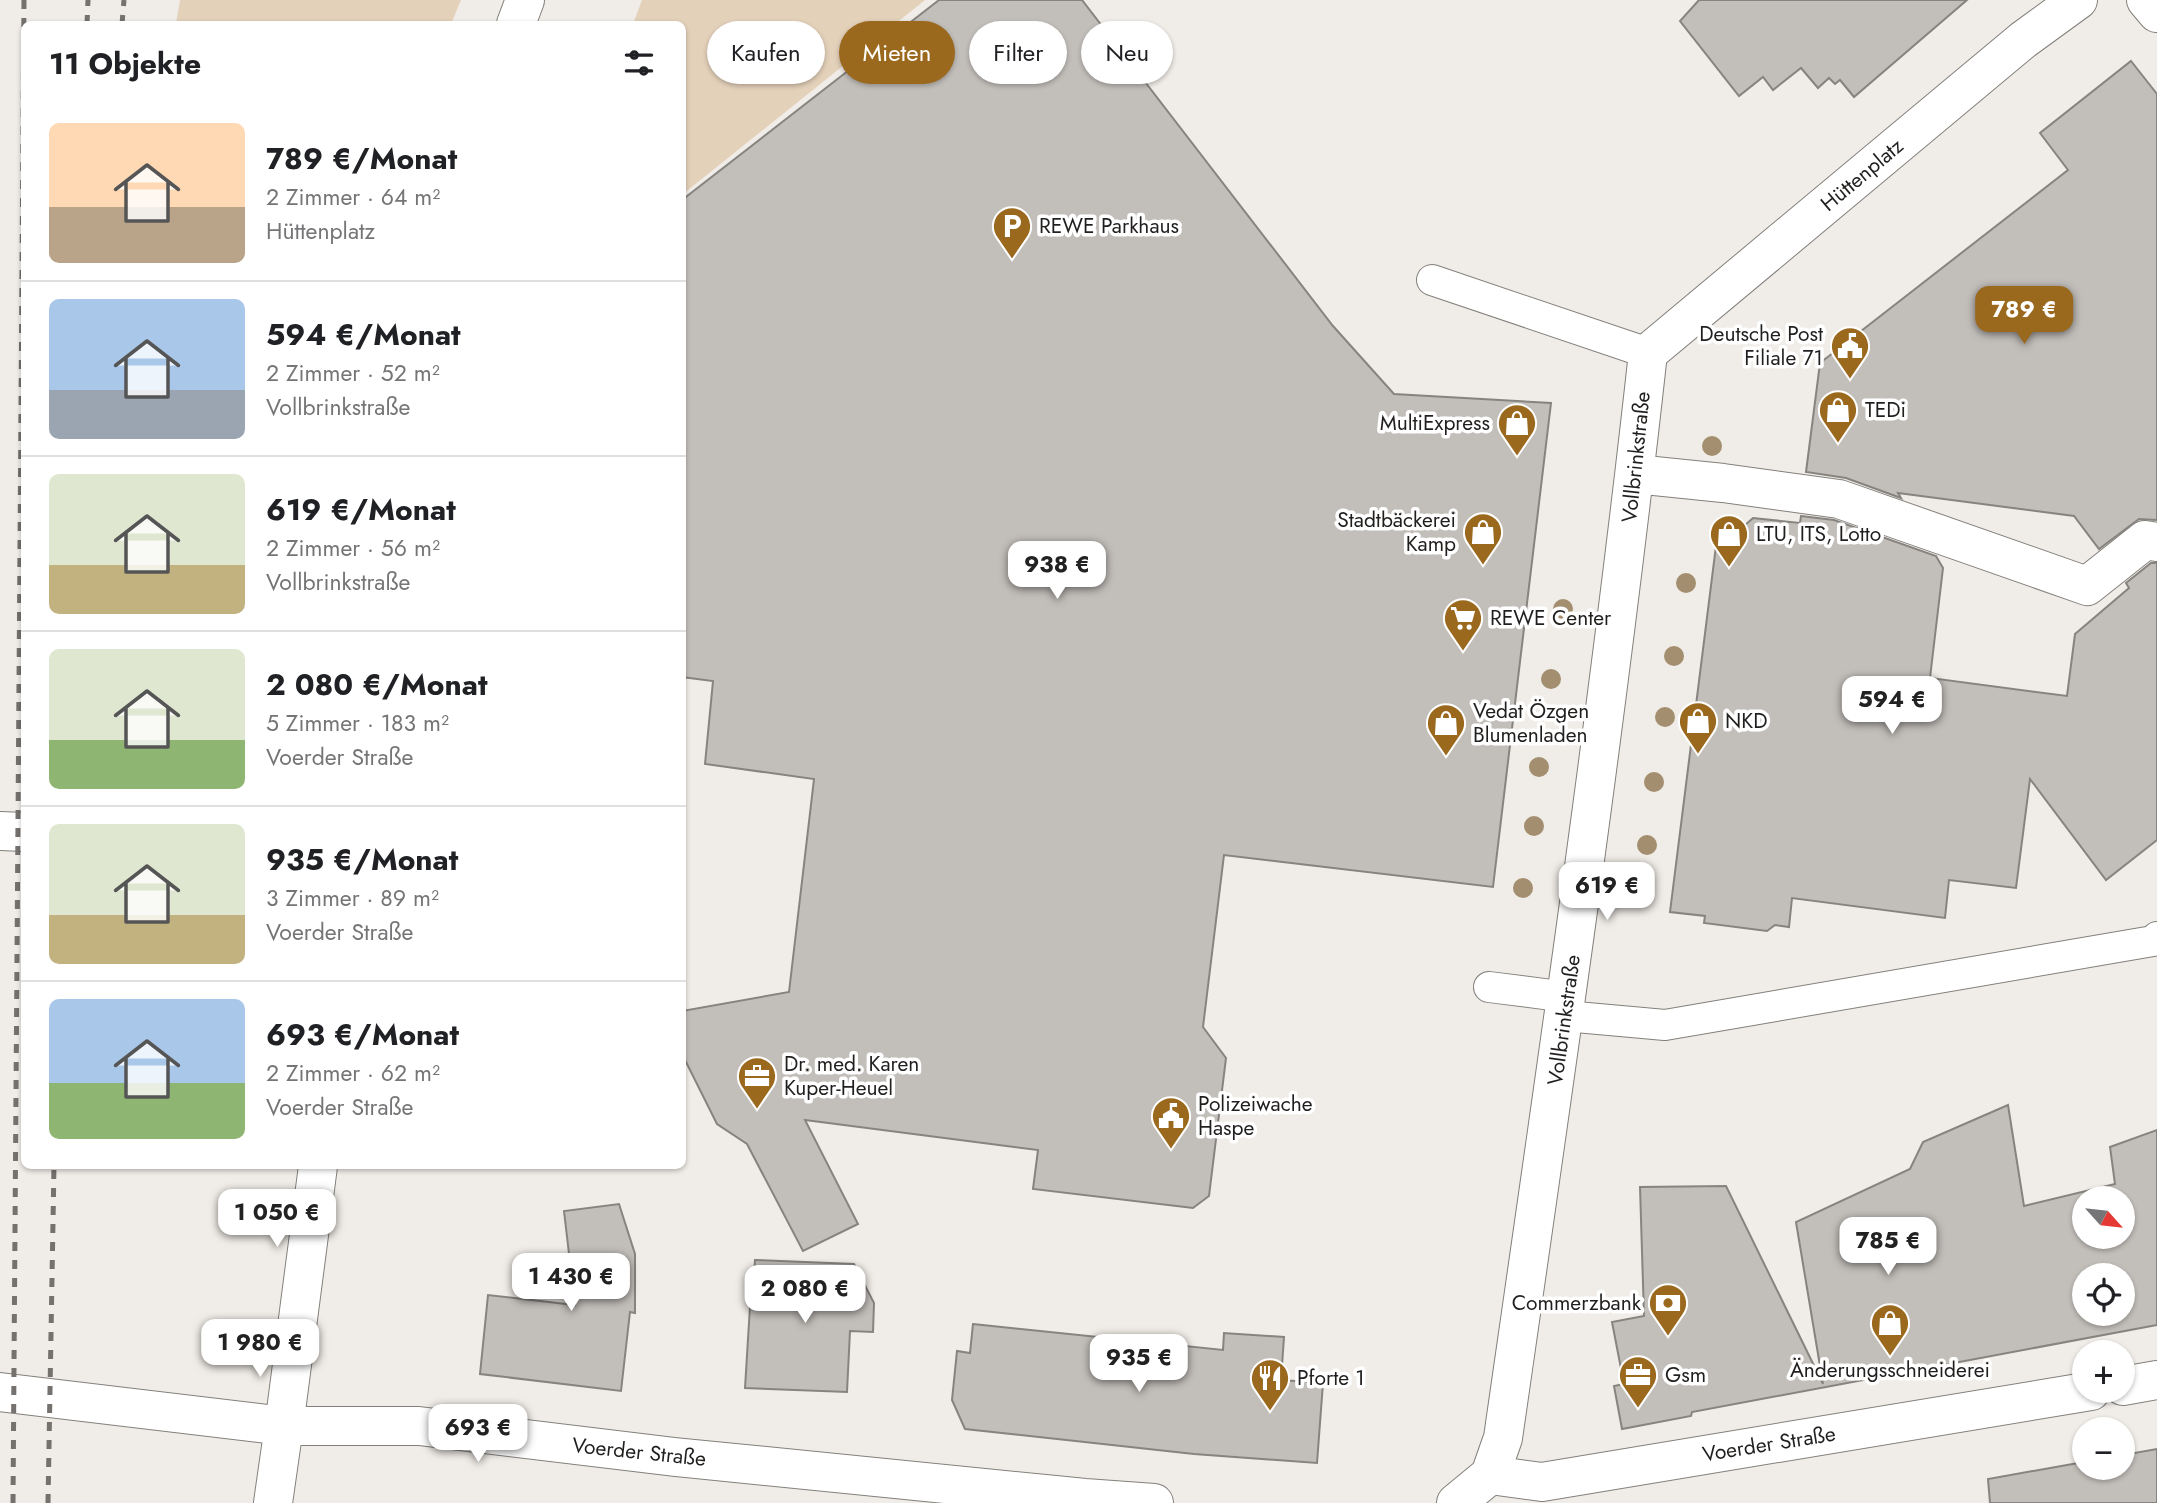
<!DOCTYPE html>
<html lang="de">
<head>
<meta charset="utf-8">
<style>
  :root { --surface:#fff; --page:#f6f6f6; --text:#202124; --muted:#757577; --line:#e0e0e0; --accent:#9b691d }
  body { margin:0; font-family:Jost,sans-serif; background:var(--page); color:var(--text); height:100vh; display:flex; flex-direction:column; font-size:26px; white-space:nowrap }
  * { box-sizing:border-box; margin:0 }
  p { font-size:23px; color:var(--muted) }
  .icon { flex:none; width:38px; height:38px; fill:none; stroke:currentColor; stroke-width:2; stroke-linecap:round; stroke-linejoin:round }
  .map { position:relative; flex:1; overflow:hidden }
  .panel { position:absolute; left:21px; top:21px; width:665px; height:1148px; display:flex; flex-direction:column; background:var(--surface); border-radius:10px; box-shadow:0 2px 5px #0004 }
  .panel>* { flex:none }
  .banner { position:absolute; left:707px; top:21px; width:665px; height:63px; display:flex; gap:14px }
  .needle { width:46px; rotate:117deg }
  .controls { position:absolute; left:2072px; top:1186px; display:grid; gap:14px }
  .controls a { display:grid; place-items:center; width:63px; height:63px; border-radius:50%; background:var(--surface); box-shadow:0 2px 5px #0004; font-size:35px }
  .price { position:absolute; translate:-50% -60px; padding:0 16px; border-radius:14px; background:#fff; color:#222; font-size:23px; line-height:46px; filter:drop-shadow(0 2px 4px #0008) }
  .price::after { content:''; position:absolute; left:50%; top:42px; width:21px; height:16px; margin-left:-10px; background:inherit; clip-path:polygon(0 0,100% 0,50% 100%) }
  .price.current { background:var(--accent); color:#fff }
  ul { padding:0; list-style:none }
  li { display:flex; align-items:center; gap:21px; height:175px; padding:0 28px }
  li+li { border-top:2px solid var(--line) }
  li span { display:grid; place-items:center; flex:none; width:196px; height:140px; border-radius:10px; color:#555 }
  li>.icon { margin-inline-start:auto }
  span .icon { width:84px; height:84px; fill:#fffc; stroke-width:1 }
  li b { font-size:30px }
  h2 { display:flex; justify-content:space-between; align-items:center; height:84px; padding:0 28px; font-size:30px }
  .tag { padding:0 24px; border-radius:32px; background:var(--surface); box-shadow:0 2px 5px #0004; font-size:24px; line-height:63px }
  .tag.current { background:var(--accent); color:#fff }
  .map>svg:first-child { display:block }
</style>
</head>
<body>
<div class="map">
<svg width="2157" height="1503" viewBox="0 0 2157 1503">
  <rect width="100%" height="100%" fill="#f0ece7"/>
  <g fill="#e4d1ba">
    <polygon points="180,0 461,0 451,24 176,24"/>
    <polygon points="642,0 925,0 683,194 682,24 633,24"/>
  </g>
  <g fill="#c2beba" stroke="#878480" stroke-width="2" fill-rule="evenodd">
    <polygon points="939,0 1082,0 1333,326 1394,394 1551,403 1493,887 1224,855 1203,1027 1226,1058 1209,1196 1193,1208 1033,1189 1038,1150 805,1120 858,1224 803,1251 747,1144 717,1124 682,1054 682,1011 789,992 814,779 705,764 713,681 682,677 682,200"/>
    <polygon points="1699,0 1967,0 1854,97 1840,80 1835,84 1829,78 1818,88 1801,68 1773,90 1763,77 1739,96 1680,21"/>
    <polygon points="2131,61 2157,94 2157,520 2139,519 2099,549 2074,516 1898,493 1901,498 1846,478 1806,472 1820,363 2068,170 2040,133"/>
    <polygon points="1801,516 1834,520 1936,556 1943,568 1930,678 2067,696 2075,634 2129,588 2126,583 2151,563 2157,563 2157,840 2106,880 2030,779 2016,888 1949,880 1945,918 1792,898 1789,927 1775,925 1767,931 1704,923 1705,916 1670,912 1719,522 1744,526 1753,518 1800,523"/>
    <path d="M2008,1105L2024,1206L2115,1184L2110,1147L2157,1130V1325L1692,1412L1691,1416L1622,1429L1614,1386L1624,1384L1612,1322L1644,1316L1640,1187L1726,1186L1823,1384L1796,1222L1910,1169L1923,1142ZM2084,1199H2123V1237H2084ZM2084,1276H2123V1314H2084Z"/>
    <polygon points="619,1204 635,1254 635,1313 630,1312 621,1391 480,1374 488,1295 575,1305 564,1211"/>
    <polygon points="755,1260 854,1264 874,1303 873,1332 850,1331 847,1392 745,1388 751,1290 753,1290"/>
    <polygon points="973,1324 1223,1350 1224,1333 1284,1337 1281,1380 1323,1383 1317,1463 1194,1454 965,1429 952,1400 957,1351 970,1353"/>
    <polygon points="2157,1449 2157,1503 1990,1503 1988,1479 2084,1462 2084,1468 2123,1468 2123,1455"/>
  </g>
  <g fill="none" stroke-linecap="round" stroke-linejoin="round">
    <g stroke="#83807c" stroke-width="32">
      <g id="service">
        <polyline points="1432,280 1648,353"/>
        <polyline points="1489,987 1567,997"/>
        <polyline points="1565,1016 1665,1025 2153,941 2157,937"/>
      </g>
    </g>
    <g stroke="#83807c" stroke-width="40">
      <g id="pedestrian">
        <polyline points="2146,0 2157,13"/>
        <polyline points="1648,353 2023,40 2078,0"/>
        <polyline points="1635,474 1723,483 1839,499 2087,586 2145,540 2157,542"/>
        <polyline points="2123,1386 2157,1380"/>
        <polyline points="1490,1475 1542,1482 2091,1391"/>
      </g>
    </g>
    <g stroke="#83807c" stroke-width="40">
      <g id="minor">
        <polyline points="284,1426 419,1426 675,1457 1085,1498 1154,1503"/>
        <path d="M1456,1503L1490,1475L1503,1438C1555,1077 1608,716 1648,353"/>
      </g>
    </g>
    <g stroke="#83807c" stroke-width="40">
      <polyline id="tertiary" points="273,1503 284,1426"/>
    </g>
    <g stroke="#83807c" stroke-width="40">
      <g id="secondary">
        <polyline points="516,24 525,0"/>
        <polyline points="0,831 24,832"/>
        <polyline points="0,1392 284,1426 318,1166"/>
      </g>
    </g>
    <use href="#service" stroke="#fff" stroke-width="30"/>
    <use href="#pedestrian" stroke="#fff" stroke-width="38"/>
    <use href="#minor" stroke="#fff" stroke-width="38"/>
    <use href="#tertiary" stroke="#fff" stroke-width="38"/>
    <use href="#secondary" stroke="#fff" stroke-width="38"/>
    <g stroke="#74716e" stroke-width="5" stroke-dasharray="9 9" stroke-linecap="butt">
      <polyline points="87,24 88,0"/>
      <polyline points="122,24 124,0"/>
      <polyline points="13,1503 24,0"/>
      <polyline points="48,1503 54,1166"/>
    </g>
  </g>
  <g fill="#a38e6f">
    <circle cx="1712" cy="446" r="10"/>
    <circle cx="1686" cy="583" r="10"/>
    <circle cx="1563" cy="609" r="10"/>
    <circle cx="1674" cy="656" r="10"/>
    <circle cx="1551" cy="679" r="10"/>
    <circle cx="1665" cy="717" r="10"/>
    <circle cx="1539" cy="767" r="10"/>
    <circle cx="1654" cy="782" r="10"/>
    <circle cx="1534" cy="826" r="10"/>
    <circle cx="1647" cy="845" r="10"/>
    <circle cx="1523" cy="888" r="10"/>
  </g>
  <defs>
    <g id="parking-pin" transform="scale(2.0125)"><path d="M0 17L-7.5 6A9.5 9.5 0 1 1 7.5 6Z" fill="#9b691d" stroke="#fff"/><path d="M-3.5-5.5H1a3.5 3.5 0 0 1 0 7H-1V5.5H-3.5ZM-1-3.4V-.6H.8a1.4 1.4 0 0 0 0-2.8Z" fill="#fff"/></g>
    <g id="civic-pin" transform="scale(2.0125)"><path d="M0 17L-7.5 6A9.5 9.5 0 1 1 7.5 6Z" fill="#9b691d" stroke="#fff"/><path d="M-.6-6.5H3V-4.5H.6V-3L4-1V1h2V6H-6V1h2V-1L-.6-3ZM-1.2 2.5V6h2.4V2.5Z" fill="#fff"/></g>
    <g id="shop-pin" transform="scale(2.0125)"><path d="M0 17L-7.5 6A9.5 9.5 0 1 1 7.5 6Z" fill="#9b691d" stroke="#fff"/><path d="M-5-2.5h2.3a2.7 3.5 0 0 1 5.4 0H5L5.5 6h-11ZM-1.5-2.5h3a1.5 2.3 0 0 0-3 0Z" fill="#fff"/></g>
    <g id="supermarket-pin" transform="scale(2.0125)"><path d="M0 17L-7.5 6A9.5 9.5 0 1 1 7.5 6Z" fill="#9b691d" stroke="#fff"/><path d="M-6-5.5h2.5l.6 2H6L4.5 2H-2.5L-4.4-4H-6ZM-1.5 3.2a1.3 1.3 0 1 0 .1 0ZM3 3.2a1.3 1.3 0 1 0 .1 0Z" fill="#fff"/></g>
    <g id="office-pin" transform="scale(2.0125)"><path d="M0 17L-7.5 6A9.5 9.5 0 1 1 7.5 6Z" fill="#9b691d" stroke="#fff"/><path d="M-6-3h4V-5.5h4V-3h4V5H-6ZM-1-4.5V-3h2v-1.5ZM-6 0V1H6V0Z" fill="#fff"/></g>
    <g id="bank-pin" transform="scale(2.0125)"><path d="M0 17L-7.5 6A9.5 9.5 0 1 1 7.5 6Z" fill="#9b691d" stroke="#fff"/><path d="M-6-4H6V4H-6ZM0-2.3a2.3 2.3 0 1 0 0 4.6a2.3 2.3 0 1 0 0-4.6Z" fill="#fff"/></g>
    <g id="restaurant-pin" transform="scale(2.0125)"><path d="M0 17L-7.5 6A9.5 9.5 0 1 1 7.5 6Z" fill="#9b691d" stroke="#fff"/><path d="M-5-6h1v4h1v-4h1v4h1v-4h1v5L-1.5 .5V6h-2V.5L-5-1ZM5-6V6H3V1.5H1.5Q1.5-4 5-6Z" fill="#fff"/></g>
  </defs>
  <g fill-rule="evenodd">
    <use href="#parking-pin" x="1012" y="226"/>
    <use href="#civic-pin" x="1850" y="346"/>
    <use href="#shop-pin" x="1838" y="410"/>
    <use href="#shop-pin" x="1517" y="423"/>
    <use href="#shop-pin" x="1483" y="532"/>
    <use href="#shop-pin" x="1729" y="534"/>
    <use href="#supermarket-pin" x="1463" y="618"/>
    <use href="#shop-pin" x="1698" y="721"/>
    <use href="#shop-pin" x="1446" y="723"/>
    <use href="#office-pin" x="757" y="1076"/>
    <use href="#civic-pin" x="1171" y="1116"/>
    <use href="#bank-pin" x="1668" y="1303"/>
    <use href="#shop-pin" x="1890" y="1323"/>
    <use href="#office-pin" x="1638" y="1375"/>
    <use href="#restaurant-pin" x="1270" y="1378"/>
  </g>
  <g text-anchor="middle" stroke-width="7" stroke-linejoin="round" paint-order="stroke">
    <g font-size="21" fill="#211f1e" stroke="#fff">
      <text transform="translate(1862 175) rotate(-40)" y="7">Hüttenplatz</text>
      <text transform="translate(1636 457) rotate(-84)" y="7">Vollbrinkstraße</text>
      <text transform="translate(1564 1020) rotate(-82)" y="7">Vollbrinkstraße</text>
      <text transform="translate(1769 1444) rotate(-9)" y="7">Voerder Straße</text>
      <text transform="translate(639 1452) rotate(6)" y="7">Voerder Straße</text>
    </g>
    <g font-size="21" fill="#211f1e" stroke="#fff" text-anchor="start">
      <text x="1039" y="233">REWE Parkhaus</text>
      <text x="1823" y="341" text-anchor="end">Deutsche Post<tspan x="1823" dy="24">Filiale 71</tspan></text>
      <text x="1865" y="417">TEDi</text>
      <text x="1490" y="430" text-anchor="end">MultiExpress</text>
      <text x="1456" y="527" text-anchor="end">Stadtbäckerei<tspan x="1456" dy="24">Kamp</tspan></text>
      <text x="1756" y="541">LTU, ITS, Lotto</text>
      <text x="1490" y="625">REWE Center</text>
      <text x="1473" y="718">Vedat Özgen<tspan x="1473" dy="24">Blumenladen</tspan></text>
      <text x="1725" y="728">NKD</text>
      <text x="784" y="1071">Dr. med. Karen<tspan x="784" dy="24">Kuper-Heuel</tspan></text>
      <text x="1198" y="1111">Polizeiwache<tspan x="1198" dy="24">Haspe</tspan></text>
      <text x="1641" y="1310" text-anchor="end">Commerzbank</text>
      <text x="1890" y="1377" text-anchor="middle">Änderungsschneiderei</text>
      <text x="1665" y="1382">Gsm</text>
      <text x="1297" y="1385">Pforte 1</text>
    </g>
  </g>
</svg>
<div class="controls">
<a><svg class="needle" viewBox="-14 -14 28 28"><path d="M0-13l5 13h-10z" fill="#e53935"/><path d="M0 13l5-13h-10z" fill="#757577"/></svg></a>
<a><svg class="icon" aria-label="locate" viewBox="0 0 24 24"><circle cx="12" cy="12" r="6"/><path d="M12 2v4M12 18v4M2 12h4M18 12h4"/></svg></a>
<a>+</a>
<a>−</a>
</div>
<b class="price current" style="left:2024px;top:346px">789 €</b>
<b class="price" style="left:1057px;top:601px">938 €</b>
<b class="price" style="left:1892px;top:736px">594 €</b>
<b class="price" style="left:1607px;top:922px">619 €</b>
<b class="price" style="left:277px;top:1249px">1 050 €</b>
<b class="price" style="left:1888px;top:1277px">785 €</b>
<b class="price" style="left:571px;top:1313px">1 430 €</b>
<b class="price" style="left:805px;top:1325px">2 080 €</b>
<b class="price" style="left:260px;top:1379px">1 980 €</b>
<b class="price" style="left:1139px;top:1394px">935 €</b>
<b class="price" style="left:478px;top:1464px">693 €</b>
<div class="banner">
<a class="tag">Kaufen</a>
<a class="tag current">Mieten</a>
<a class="tag">Filter</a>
<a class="tag">Neu</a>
</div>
<section class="panel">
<h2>11 Objekte<svg class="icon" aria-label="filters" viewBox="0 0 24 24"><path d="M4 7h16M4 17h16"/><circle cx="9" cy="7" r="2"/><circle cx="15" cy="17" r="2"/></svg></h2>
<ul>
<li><span style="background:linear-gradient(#ffd9b3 60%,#b9a48a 0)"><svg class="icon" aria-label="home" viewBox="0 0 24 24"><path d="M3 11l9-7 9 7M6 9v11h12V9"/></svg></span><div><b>789 €/Monat</b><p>2 Zimmer · 64 m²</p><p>Hüttenplatz</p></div></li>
<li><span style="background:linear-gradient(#a9c7e8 65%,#9aa5b1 0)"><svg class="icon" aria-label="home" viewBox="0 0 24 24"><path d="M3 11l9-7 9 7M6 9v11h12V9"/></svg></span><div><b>594 €/Monat</b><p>2 Zimmer · 52 m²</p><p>Vollbrinkstraße</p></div></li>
<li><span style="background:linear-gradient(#dfe7d0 65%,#c2b280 0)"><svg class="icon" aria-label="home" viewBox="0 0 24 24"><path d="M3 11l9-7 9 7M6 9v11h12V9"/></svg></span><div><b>619 €/Monat</b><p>2 Zimmer · 56 m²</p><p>Vollbrinkstraße</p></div></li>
<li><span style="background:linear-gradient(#dfe7d0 65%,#8fb573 0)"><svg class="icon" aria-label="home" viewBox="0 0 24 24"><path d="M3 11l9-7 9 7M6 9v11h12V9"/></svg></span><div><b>2 080 €/Monat</b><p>5 Zimmer · 183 m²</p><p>Voerder Straße</p></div></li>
<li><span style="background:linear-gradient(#dfe7d0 65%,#c2b280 0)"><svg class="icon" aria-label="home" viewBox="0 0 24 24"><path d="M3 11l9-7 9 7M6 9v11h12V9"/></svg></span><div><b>935 €/Monat</b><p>3 Zimmer · 89 m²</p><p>Voerder Straße</p></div></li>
<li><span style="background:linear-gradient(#a9c7e8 60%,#8fb573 0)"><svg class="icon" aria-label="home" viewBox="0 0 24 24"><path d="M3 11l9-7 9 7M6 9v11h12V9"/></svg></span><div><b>693 €/Monat</b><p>2 Zimmer · 62 m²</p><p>Voerder Straße</p></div></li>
</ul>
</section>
</div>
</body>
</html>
